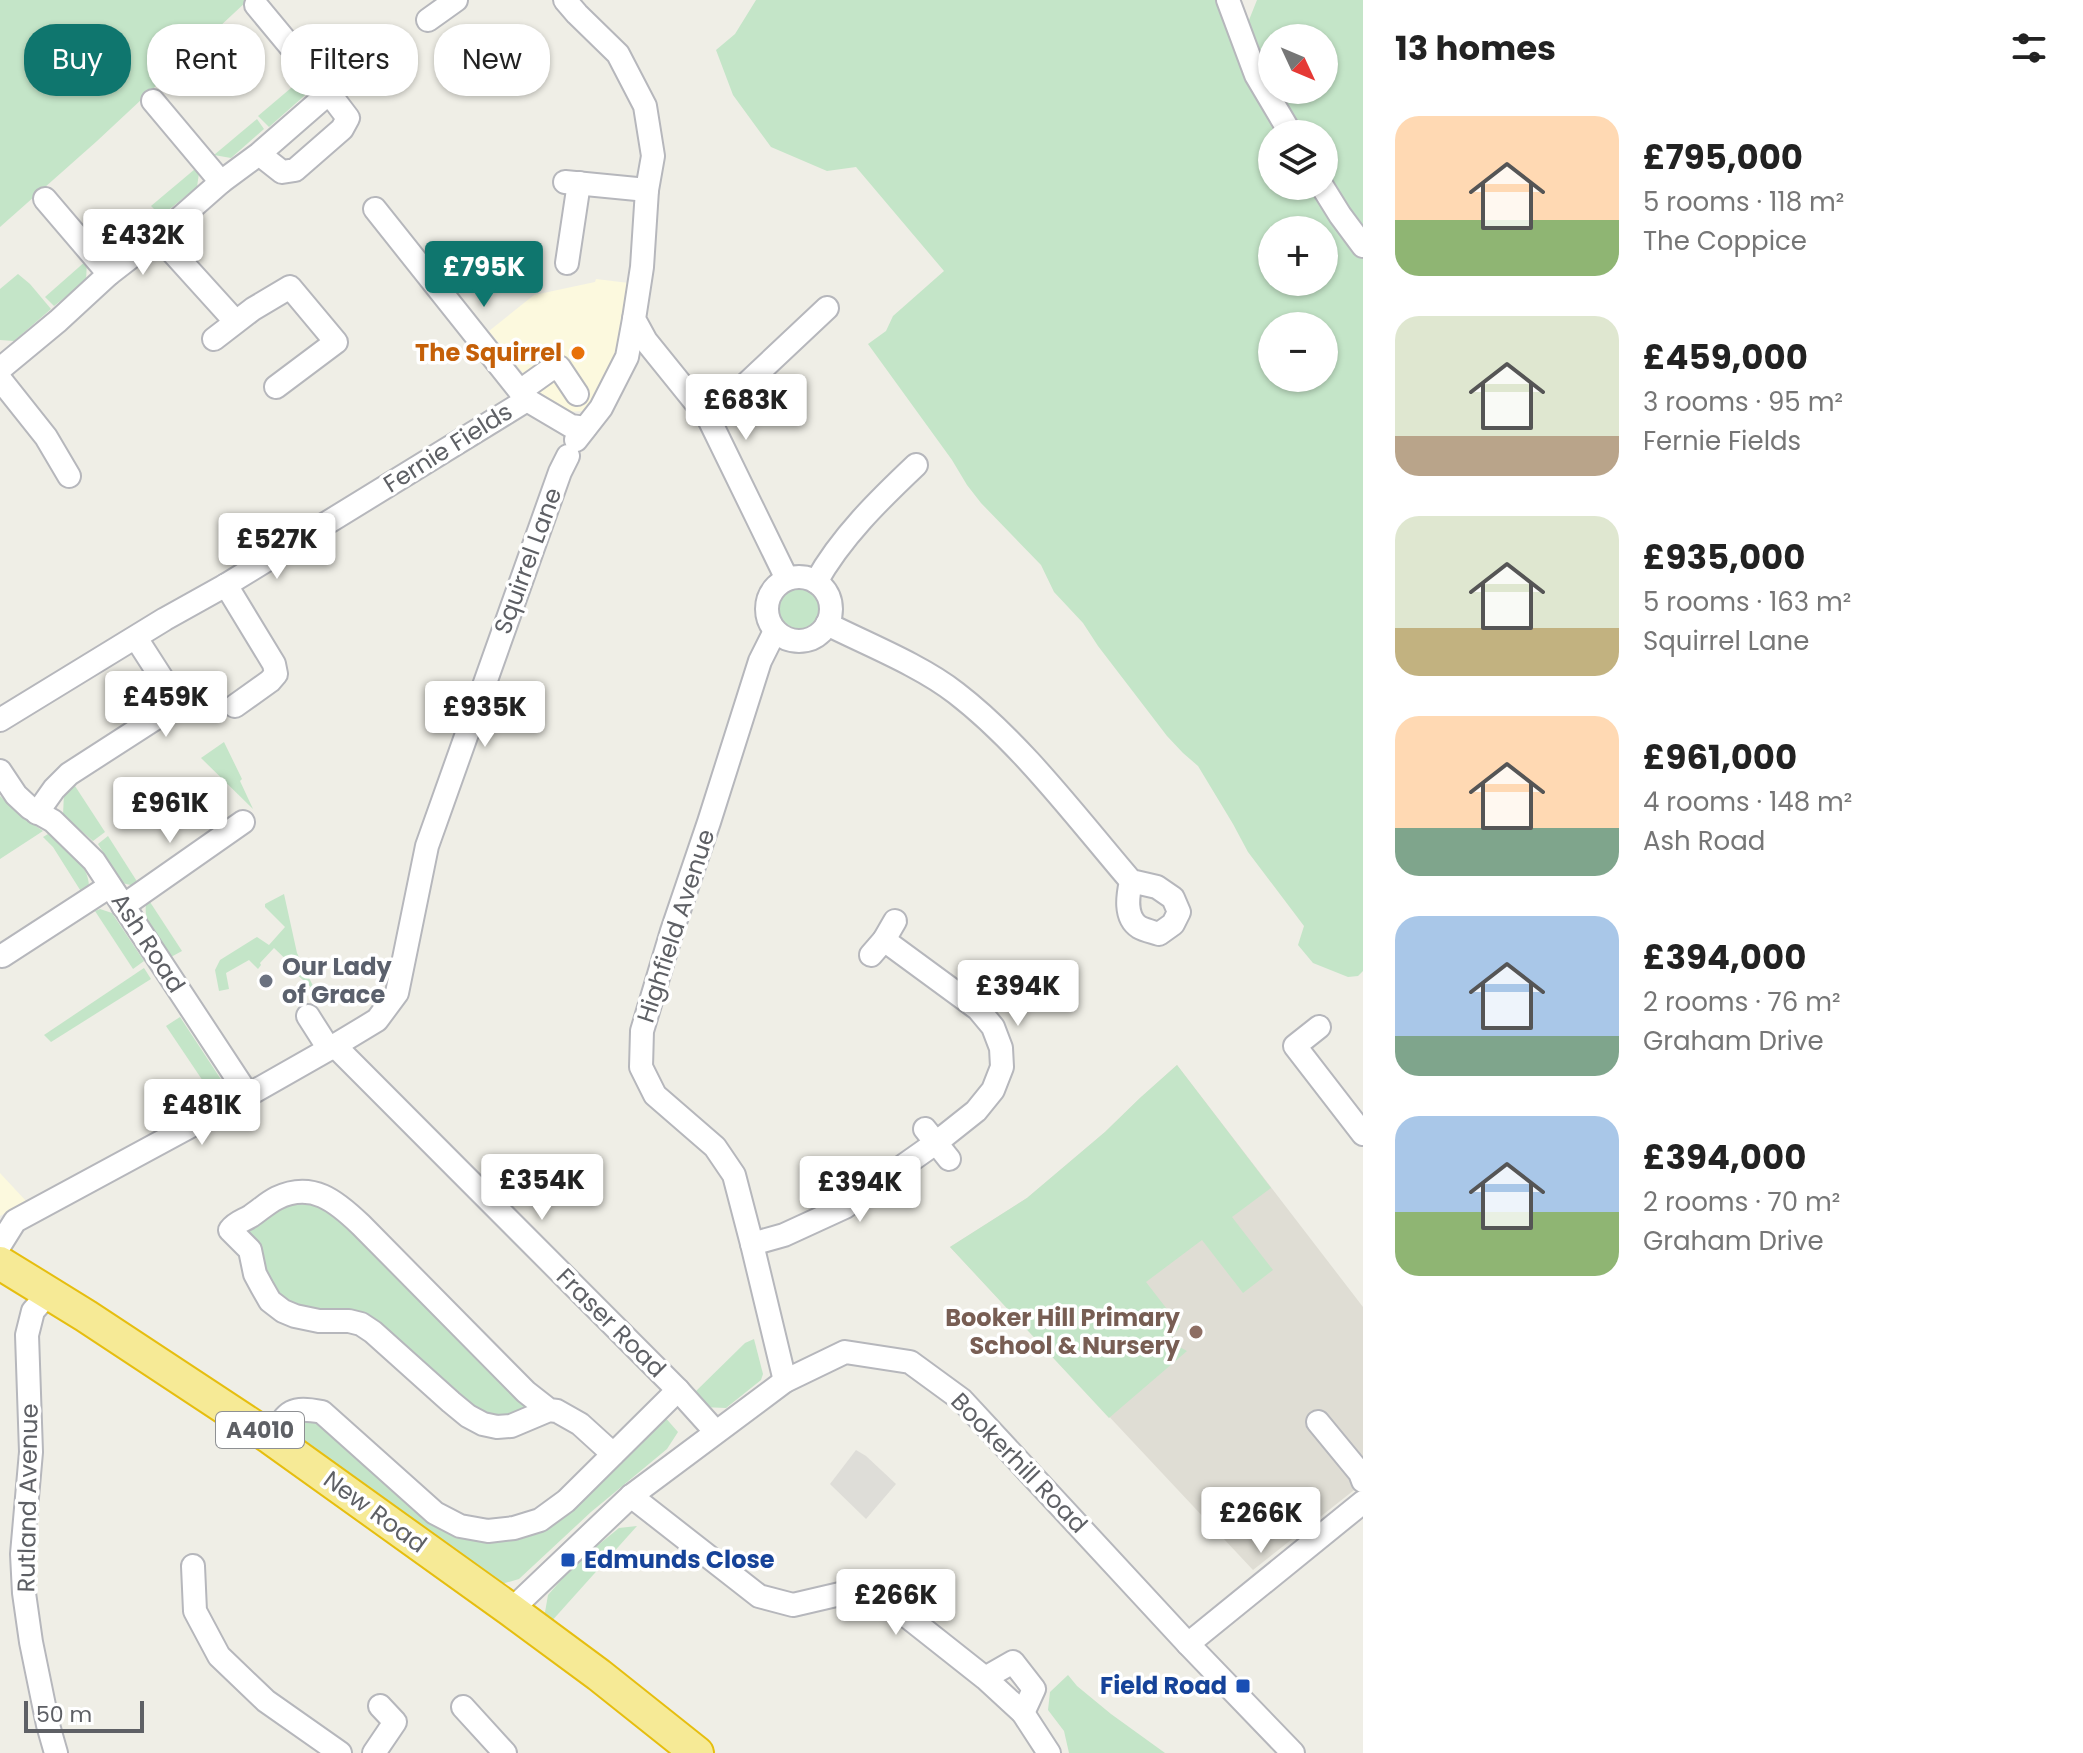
<!DOCTYPE html>
<html lang="en">
<head>
<meta charset="utf-8">
<style>
  :root { --surface:#fff; --page:#f6f6f6; --text:#222; --muted:#767676; --accent:#0f766e }
  body { margin:0; font-family:Poppins,sans-serif; background:var(--page); color:var(--text); height:100vh; display:flex; flex-direction:column; font-size:30px; white-space:nowrap }
  * { box-sizing:border-box; margin:0 }
  p { font-size:26px; color:var(--muted) }
  .icon { flex:none; width:44px; height:44px; fill:none; stroke:currentColor; stroke-width:2; stroke-linecap:round; stroke-linejoin:round }
  .map { position:relative; flex:1; overflow:hidden }
  .drawer { display:flex; flex-direction:column; background:var(--surface); width:720px }
  .drawer>* { flex:none }
  .guide { position:absolute; left:24px; top:24px; width:760px; height:72px; display:flex; gap:16px }
  .needle { width:52px; rotate:134deg }
  .buttons { position:absolute; left:1258px; top:24px; display:grid; gap:16px }
  .buttons a { display:grid; place-items:center; width:80px; height:80px; border-radius:50%; background:var(--surface); box-shadow:0 2px 6px #0004; font-size:40px }
  .scale { position:absolute; left:24px; bottom:20px; width:120px; box-sizing:border-box; padding-left:8px; border:4px solid #5e6065; border-top:0; font-size:22px; line-height:28px; white-space:nowrap; color:#5e6065; -webkit-text-stroke:6px #fff; paint-order:stroke }
  .price { position:absolute; translate:-50% -68px; padding:0 18px; border-radius:8px; background:#fff; color:#222; font-size:26px; line-height:52px; filter:drop-shadow(0 2px 4px #0008) }
  .price::after { content:''; position:absolute; left:50%; top:48px; width:24px; height:18px; margin-left:-12px; background:inherit; clip-path:polygon(0 0,100% 0,50% 100%) }
  .price.current { background:var(--accent); color:#fff }
  ul { padding:0; list-style:none }
  li { display:flex; align-items:center; gap:24px; height:200px; padding:0 32px }
  li span { display:grid; place-items:center; flex:none; width:224px; height:160px; border-radius:24px; color:#555 }
  li>.icon { margin-inline-start:auto }
  span .icon { width:96px; height:96px; fill:#fffc; stroke-width:1 }
  li b { font-size:34px }
  h2 { display:flex; justify-content:space-between; align-items:center; height:96px; padding:0 32px; font-size:34px }
  .chip { padding:0 28px; border-radius:32px; background:var(--surface); box-shadow:0 2px 6px #0004; font-size:28px; line-height:72px }
  .chip.current { background:var(--accent); color:#fff }
  main { display:flex; flex:1; min-height:0 }
  .map>svg:first-child { display:block }
</style>
</head>
<body>
<main>
<div class="map">
<svg width="1363" height="1753" viewBox="0 0 1363 1753">
  <rect width="100%" height="100%" fill="#efeee6"/>
  <g fill="#fcf9de">
    <polygon points="596,279 629,283 625,323 615,358 587,411 559,412 541,395 489,331 534,295 595,282"/>
    <polygon points="0,1173 27,1202 0,1216"/>
  </g>
  <polygon fill="#deddd8" points="856,1450 866,1456 896,1484 866,1519 830,1484"/>
  <polygon fill="#dfddd4" points="1177,1065 1363,1307 1363,1483 1253,1570 950,1247 1027,1198 1105,1132 1140,1098"/>
  <g fill="#c4e5c8" fill-rule="evenodd">
    <polygon points="0,0 248,0 97,141 0,227"/>
    <path d="M756,0H1217L1251,79L1281,134H1272V186H1314L1363,256V971L1358,976L1348,977L1313,963L1298,945L1304,926L1248,852L1233,824L1198,766L1183,753L1167,736L1098,646L1083,623L1054,592L1041,565L981,503L967,485L952,460L868,344L886,331L893,316L944,271L856,167L827,171L771,147L733,95L716,50L735,34ZM1272,230H1324V282H1272ZM1272,326H1324V378H1272Z"/>
    <polygon points="1257,0 1363,0 1363,231 1324,177 1324,134 1301,134 1279,90 1324,90 1324,38 1272,38 1272,76 1247,25"/>
    <polygon points="304,77 312,89 269,127 258,116"/>
    <polygon points="257,119 264,129 231,158 214,155"/>
    <polygon points="195,169 199,173 197,187 161,216 151,206"/>
    <polygon points="147,209 157,221 123,250 105,246"/>
    <polygon points="87,260 86,281 54,306 45,297"/>
    <polygon points="18,274 30,284 51,309 14,341 0,340 0,289"/>
    <circle cx="797" cy="611" r="25"/>
    <polygon points="224,742 242,779 240,781 253,809 201,758"/>
    <polygon points="75,786 105,832 93,841 63,815 64,793"/>
    <polygon points="0,796 20,815 43,831 0,859"/>
    <path d="M48,834C64,846 89,864 89,886L82,893L53,847L43,837Z"/>
    <polygon points="108,836 138,883 135,886 122,883 98,844"/>
    <polygon points="284,894 297,953 313,986 312,988 294,972 296,969 274,948 260,963 261,965 258,969 249,960 226,973 229,989 219,991 215,970 220,960 257,937 269,945 285,927 265,907 265,904"/>
    <path d="M150,902L182,951L171,957C159,945 143,921 146,905Z"/>
    <polygon points="100,909 112,913 144,961 133,969 95,911"/>
    <polygon points="144,968 151,979 51,1042 44,1035"/>
    <polygon points="180,1017 224,1084 211,1093 166,1026"/>
    <polygon points="1177,1065 1271,1188 1232,1217 1273,1270 1243,1293 1202,1240 1146,1282 1180,1326 1171,1339 1176,1345 1187,1351 1109,1418 950,1247 1027,1198 1105,1132 1140,1098"/>
    <polygon points="298,1200 321,1205 342,1223 533,1411 501,1429 363,1328 284,1315 259,1261 235,1234 268,1212"/>
    <polygon points="754,1339 763,1374 761,1380 726,1408 701,1407 692,1395 745,1343"/>
    <polygon points="663,1415 678,1432 667,1449 591,1512 519,1579 498,1585 410,1516 286,1428 288,1422 314,1419 415,1511 435,1525 510,1539"/>
    <polygon points="637,1526 550,1623 544,1618 548,1595 576,1563 619,1528"/>
    <polygon points="1068,1675 1077,1686 1111,1714 1165,1753 1069,1753 1064,1731 1048,1710 1050,1692"/>
  </g>
  <g fill="none" stroke-linecap="round" stroke-linejoin="round">
    <g stroke="#b6b7bc" stroke-width="26">
      <g id="minor">
        <polyline points="565,0 577,14 618,54 645,106 653,156 647,190 642,267 634,319 646,341 709,419 787,579"/>
        <polyline points="1228,0 1256,75 1291,134"/>
        <polyline points="256,5 329,93 375,58"/>
        <polyline points="428,20 456,0"/>
        <polyline points="153,101 221,182"/>
        <polyline points="565,182 647,190"/>
        <polyline points="1322,186 1340,215 1363,246"/>
        <polyline points="45,199 109,274"/>
        <polyline points="375,209 527,400 571,426 585,428"/>
        <polyline points="158,236 235,321"/>
        <polyline points="567,263 579,183"/>
        <polyline points="214,339 253,309 290,287 336,342 276,387"/>
        <polyline points="0,369 58,321 109,274 171,226 221,182 259,154 329,93 348,118 342,129 295,170 282,172 259,154"/>
        <polyline points="0,379 46,437 69,476"/>
        <polyline points="520,391 548,371 559,367 577,394"/>
        <polyline points="709,419 827,308"/>
        <polyline points="576,440 601,408 627,357 634,319"/>
        <circle cx="799" cy="609" r="32"/>
        <path d="M816,582C841,537 879,500 916,465"/>
        <polyline points="226,585 274,664 276,674 270,681 235,706"/>
        <path d="M827,624C867,644 922,666 956,693C1021,743 1077,818 1131,881L1157,887L1173,898L1179,912L1173,924L1159,934C1153,932 1144,930 1139,927C1124,917 1128,895 1131,881"/>
        <polyline points="775,631 760,661 709,822 672,931 642,1031 641,1067 655,1095 715,1147 734,1175 752,1244 785,1381"/>
        <polyline points="0,720 165,619 226,585 527,400"/>
        <polyline points="0,771 16,795 30,808 53,821 94,861 248,1095"/>
        <polyline points="37,813 54,789 69,774 176,705 172,694 136,638"/>
        <polyline points="123,906 243,822"/>
        <polyline points="871,955 884,940 895,921"/>
        <polyline points="2,956 110,886"/>
        <polyline points="308,1016 329,1049"/>
        <polyline points="1319,1027 1295,1046 1363,1134"/>
        <polyline points="335,1046 678,1390 715,1431"/>
        <polyline points="925,1129 949,1159"/>
        <polyline points="752,1244 784,1235 845,1207 937,1142 976,1111 993,1090 1002,1067 1001,1048 993,1027 978,1009 884,940"/>
        <polyline points="0,1245 15,1221 248,1095 329,1049 377,1020 397,993 427,846 560,472 568,456"/>
        <polyline points="49,1293 33,1311 27,1335 31,1452 22,1554 24,1593 31,1642 48,1725 56,1753"/>
        <path d="M549,1410L526,1392L361,1225C336,1201 312,1181 277,1198C267,1203 260,1210 251,1216C243,1221 236,1222 230,1230L250,1250L255,1274L262,1287L270,1301L283,1311L295,1316L319,1321H349L361,1324L373,1332L451,1402L468,1416L483,1424L497,1427L511,1426L549,1410L557,1411L580,1424L613,1454"/>
        <polyline points="1318,1422 1360,1473 1363,1481"/>
        <path d="M271,1438C288,1411 290,1406 322,1412L435,1513L460,1526L488,1531L514,1528L540,1520L566,1501L678,1390"/>
        <polyline points="631,1496 759,1596 793,1605 853,1591 894,1606 985,1678 1023,1713 1034,1689 1013,1662 985,1678"/>
        <polyline points="193,1566 195,1611 219,1656 266,1701 340,1753"/>
        <polyline points="511,1610 631,1496 785,1381 845,1352 910,1362 962,1400 1188,1644 1293,1753"/>
        <polyline points="1188,1644 1363,1502"/>
        <polyline points="463,1707 505,1753"/>
        <polyline points="1023,1713 1049,1753"/>
        <polyline points="374,1753 395,1722 380,1706"/>
      </g>
    </g>
    <g stroke="#e6be0f" stroke-width="36">
      <polyline id="highway" points="0,1263 86,1316 271,1438 511,1610 599,1675 697,1753"/>
    </g>
    <use href="#minor" stroke="#fff" stroke-width="22"/>
    <use href="#highway" stroke="#f6ea96" stroke-width="32"/>
  </g>
  <circle fill="#e8710a" stroke="#fff" stroke-width="3" cx="578" cy="353" r="8"/>
  <circle fill="#6b7280" stroke="#fff" stroke-width="3" cx="266" cy="981" r="8"/>
  <circle fill="#8d6e63" stroke="#fff" stroke-width="3" cx="1196" cy="1332" r="8"/>
  <g fill="#1a4fb4" stroke="#fff" stroke-width="3">
    <rect x="560" y="1552" width="16" height="16" rx="4"/>
    <rect x="1235" y="1678" width="16" height="16" rx="4"/>
  </g>
  <g text-anchor="middle" stroke-width="7" stroke-linejoin="round" paint-order="stroke">
    <rect fill="#fff" stroke="#8e9093" stroke-width="2" x="216" y="1412" width="88" height="36" rx="6"/>
    <g font-size="22" font-weight="bold" fill="#5e6065">
      <text x="260" y="1438">A4010</text>
    </g>
    <g font-size="24" font-weight="bold" fill="#c56008" stroke="#fff" text-anchor="end">
      <text x="562" y="361">The Squirrel</text>
    </g>
    <g font-size="24" fill="#5e6065" stroke="#fff">
      <text transform="translate(448 448) rotate(-32)" y="8">Fernie Fields</text>
      <text transform="translate(528 561) rotate(-70)" y="8">Squirrel Lane</text>
      <text transform="translate(676 926) rotate(-72)" y="8">Highfield Avenue</text>
      <text transform="translate(148 943) rotate(57)" y="8">Ash Road</text>
      <text transform="translate(611 1323) rotate(45)" y="8">Fraser Road</text>
      <text transform="translate(1019 1463) rotate(46)" y="8">Bookerhill Road</text>
      <text transform="translate(28 1498) rotate(-89)" y="8">Rutland Avenue</text>
      <text transform="translate(375 1512) rotate(36)" y="8">New Road</text>
    </g>
    <g font-size="24" font-weight="bold" fill="#5b616d" stroke="#fff" text-anchor="start">
      <text x="282" y="975">Our Lady<tspan x="282" dy="28">of Grace</tspan></text>
    </g>
    <g font-size="24" font-weight="bold" fill="#785e54" stroke="#fff" text-anchor="end">
      <text x="1180" y="1326">Booker Hill Primary<tspan x="1180" dy="28">School &amp; Nursery</tspan></text>
    </g>
    <g font-size="24" font-weight="bold" fill="#164399" stroke="#fff" text-anchor="start">
      <text x="584" y="1568">Edmunds Close</text>
      <text x="1227" y="1694" text-anchor="end">Field Road</text>
    </g>
  </g>
</svg>
<div class="buttons">
<a><svg class="needle" viewBox="-14 -14 28 28"><path d="M0-13l5 13h-10z" fill="#e53935"/><path d="M0 13l5-13h-10z" fill="#767676"/></svg></a>
<a><svg class="icon" aria-label="layers" viewBox="0 0 24 24"><path d="M12 4l9 5-9 5-9-5zM3 14l9 5 9-5"/></svg></a>
<a>+</a>
<a>−</a>
</div>
<div class="scale">50 m</div>
<b class="price" style="left:143px;top:277px">£432K</b>
<b class="price current" style="left:484px;top:309px">£795K</b>
<b class="price" style="left:746px;top:442px">£683K</b>
<b class="price" style="left:277px;top:581px">£527K</b>
<b class="price" style="left:166px;top:739px">£459K</b>
<b class="price" style="left:485px;top:749px">£935K</b>
<b class="price" style="left:170px;top:845px">£961K</b>
<b class="price" style="left:1018px;top:1028px">£394K</b>
<b class="price" style="left:202px;top:1147px">£481K</b>
<b class="price" style="left:542px;top:1222px">£354K</b>
<b class="price" style="left:860px;top:1224px">£394K</b>
<b class="price" style="left:1261px;top:1555px">£266K</b>
<b class="price" style="left:896px;top:1637px">£266K</b>
<div class="guide">
<a class="chip current">Buy</a>
<a class="chip">Rent</a>
<a class="chip">Filters</a>
<a class="chip">New</a>
</div>
</div>
<section class="drawer">
<h2>13 homes<svg class="icon" aria-label="filters" viewBox="0 0 24 24"><path d="M4 7h16M4 17h16"/><circle cx="9" cy="7" r="2"/><circle cx="15" cy="17" r="2"/></svg></h2>
<ul>
<li><span style="background:linear-gradient(#ffd9b3 65%,#8fb573 0)"><svg class="icon" aria-label="home" viewBox="0 0 24 24"><path d="M3 11l9-7 9 7M6 9v11h12V9"/></svg></span><div><b>£795,000</b><p>5 rooms · 118 m²</p><p>The Coppice</p></div></li>
<li><span style="background:linear-gradient(#dfe7d0 75%,#b9a48a 0)"><svg class="icon" aria-label="home" viewBox="0 0 24 24"><path d="M3 11l9-7 9 7M6 9v11h12V9"/></svg></span><div><b>£459,000</b><p>3 rooms · 95 m²</p><p>Fernie Fields</p></div></li>
<li><span style="background:linear-gradient(#dfe7d0 70%,#c2b280 0)"><svg class="icon" aria-label="home" viewBox="0 0 24 24"><path d="M3 11l9-7 9 7M6 9v11h12V9"/></svg></span><div><b>£935,000</b><p>5 rooms · 163 m²</p><p>Squirrel Lane</p></div></li>
<li><span style="background:linear-gradient(#ffd9b3 70%,#7fa58c 0)"><svg class="icon" aria-label="home" viewBox="0 0 24 24"><path d="M3 11l9-7 9 7M6 9v11h12V9"/></svg></span><div><b>£961,000</b><p>4 rooms · 148 m²</p><p>Ash Road</p></div></li>
<li><span style="background:linear-gradient(#a9c7e8 75%,#7fa58c 0)"><svg class="icon" aria-label="home" viewBox="0 0 24 24"><path d="M3 11l9-7 9 7M6 9v11h12V9"/></svg></span><div><b>£394,000</b><p>2 rooms · 76 m²</p><p>Graham Drive</p></div></li>
<li><span style="background:linear-gradient(#a9c7e8 60%,#8fb573 0)"><svg class="icon" aria-label="home" viewBox="0 0 24 24"><path d="M3 11l9-7 9 7M6 9v11h12V9"/></svg></span><div><b>£394,000</b><p>2 rooms · 70 m²</p><p>Graham Drive</p></div></li>
</ul>
</section>
</main>
</body>
</html>
